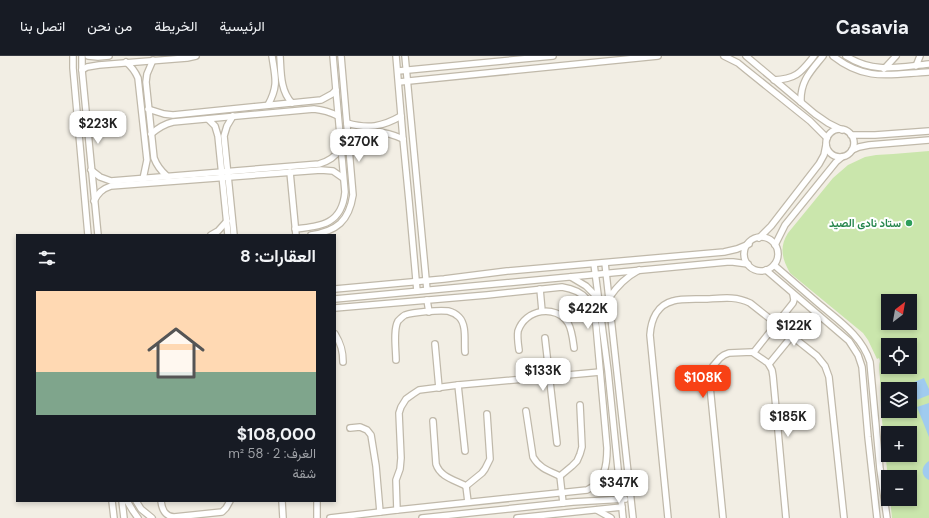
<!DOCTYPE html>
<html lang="ar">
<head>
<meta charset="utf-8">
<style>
  :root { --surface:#171b24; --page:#20242c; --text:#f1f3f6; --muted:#9ea1a6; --line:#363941; --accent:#f84115 }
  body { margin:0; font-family:"DM Sans",Vazirmatn,sans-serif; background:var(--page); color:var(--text); direction:rtl; height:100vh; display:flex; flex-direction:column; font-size:15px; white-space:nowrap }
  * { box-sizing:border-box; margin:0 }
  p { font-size:13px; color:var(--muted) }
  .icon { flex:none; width:22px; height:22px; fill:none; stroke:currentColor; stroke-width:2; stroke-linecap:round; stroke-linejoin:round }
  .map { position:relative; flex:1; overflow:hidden; direction:ltr }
  .panel { position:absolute; left:16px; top:178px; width:320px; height:268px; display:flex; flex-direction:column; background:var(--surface); border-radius:0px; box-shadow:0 2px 6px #0003; direction:rtl }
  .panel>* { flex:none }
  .needle { width:26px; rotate:31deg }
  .controls { position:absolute; left:881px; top:238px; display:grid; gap:8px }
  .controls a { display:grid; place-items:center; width:36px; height:36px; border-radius:0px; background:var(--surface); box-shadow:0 2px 6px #0003; font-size:20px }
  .price { position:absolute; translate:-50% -34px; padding:0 9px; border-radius:8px; background:#fff; color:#222; font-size:13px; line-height:26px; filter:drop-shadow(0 1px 2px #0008) }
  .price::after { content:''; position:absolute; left:50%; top:24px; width:12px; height:9px; margin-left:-6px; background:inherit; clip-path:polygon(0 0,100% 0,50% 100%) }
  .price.current { background:var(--accent); color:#fff }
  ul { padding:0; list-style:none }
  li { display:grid; align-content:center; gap:8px; height:212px; padding:0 20px }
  li span { display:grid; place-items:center; height:124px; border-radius:0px; color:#555 }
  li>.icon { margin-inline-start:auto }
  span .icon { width:72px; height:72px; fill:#fffc; stroke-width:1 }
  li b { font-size:17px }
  h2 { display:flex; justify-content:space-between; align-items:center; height:48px; padding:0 20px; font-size:17px }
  header { display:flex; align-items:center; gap:24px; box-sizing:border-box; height:56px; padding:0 20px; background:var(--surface); border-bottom:1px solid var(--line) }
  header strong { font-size:19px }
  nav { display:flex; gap:22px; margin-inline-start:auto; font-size:14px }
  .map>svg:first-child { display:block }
</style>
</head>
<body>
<header>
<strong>Casavia</strong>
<nav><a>الرئيسية</a><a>الخريطة</a><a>من نحن</a><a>اتصل بنا</a></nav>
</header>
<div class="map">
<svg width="929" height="462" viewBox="0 0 929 462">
  <rect width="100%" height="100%" fill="#f2eee4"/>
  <path fill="#cae6ac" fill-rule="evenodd" d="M929,95V462H892L890,443H910V421H888V423C885,390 880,357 880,324C880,317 878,311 880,305L879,302L877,303L868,284L863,277L790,217C782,203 779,191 788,177L833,122L848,109L865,101L876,99L893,98ZM888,245H910V267H888ZM888,289H910V311H888ZM888,333H910V355H888ZM888,377H910V399H888Z"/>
  <g fill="#a0cbef">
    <polygon points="924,322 929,333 929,339 914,345 910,336 910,333 909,333 907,329"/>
    <polygon points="929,347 929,381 917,351"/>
    <path d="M929,405V424C920,420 921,410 929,405Z"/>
  </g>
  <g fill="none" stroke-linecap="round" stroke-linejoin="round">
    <g stroke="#c0b9aa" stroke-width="8">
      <g id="street">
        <polyline points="73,0 73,12 88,179"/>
        <polyline points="82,0 82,14 98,179"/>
        <polyline points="88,0 98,1 109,0"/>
        <path d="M280,0C281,15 280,35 292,47"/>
        <polyline points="396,0 403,83 409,145 417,235"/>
        <polyline points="405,0 427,234"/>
        <polyline points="724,0 738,7 744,12 810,65 827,82"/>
        <polyline points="746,0 815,58 828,67 842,74"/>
        <path d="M833,0C866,26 891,18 929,16"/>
        <path d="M846,0C874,18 898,11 929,8"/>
        <path d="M153,4L147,18L146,26L154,102C157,110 161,115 167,120"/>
        <path d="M126,6C132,11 135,15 138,22L147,104L143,123"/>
        <polyline points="916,10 920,0"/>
        <polyline points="884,13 896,0"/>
        <polyline points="82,14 87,11 99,9 187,2 196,0"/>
        <polyline points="398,15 553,0"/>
        <path d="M774,24C797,23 801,16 814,0"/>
        <polyline points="399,26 658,0"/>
        <path d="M801,46C800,25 811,15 823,0"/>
        <path d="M268,49C279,29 275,21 272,0"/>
        <polyline points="148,53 164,58 173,59 321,44 332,38 336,34"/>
        <polyline points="233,60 227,70 224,80 234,179"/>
        <polyline points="208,63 215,70 218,80 228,179"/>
        <path d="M347,67C368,73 382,71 401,60"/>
        <circle cx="840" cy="87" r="14"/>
        <path d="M151,78C158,72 164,68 173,66L314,53C323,54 330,56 338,60"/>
        <polyline points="851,79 875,79 929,75"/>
        <path d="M349,81C369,74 383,74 403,83"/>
        <polyline points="852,94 859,91 869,89 929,84"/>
        <path d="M91,114L100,121L111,125L319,108C329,105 335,101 341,92"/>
        <polyline points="290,116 296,179"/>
        <path d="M94,145C98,137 102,133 111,130L321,114L333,115L343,122"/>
        <path d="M295,173C322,170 342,168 345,136L333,0"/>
        <polyline points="211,179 218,175 227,165"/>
        <path d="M311,179C337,175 349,165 353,139L341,0"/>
        <circle cx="761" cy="198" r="17"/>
        <polyline points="759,182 771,170 819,108 824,99 826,89"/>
        <polyline points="775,189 785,169 836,106 842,101"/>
        <polyline points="605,207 633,462"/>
        <polyline points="594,208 608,315 623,462"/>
        <path d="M774,209C789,222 804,235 819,248C839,265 862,280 870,306L880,413L887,462"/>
        <polyline points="766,214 849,285 858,299 862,311 868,381 877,462"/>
        <polyline points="571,221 586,230 598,242"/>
        <polyline points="335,233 444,223 507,215 724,196 737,193 749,188"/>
        <polyline points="540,233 542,255"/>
        <path d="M609,242C617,230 626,221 639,214"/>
        <polyline points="335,243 727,206 733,206 748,208"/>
        <polyline points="427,244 429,256"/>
        <path d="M335,278C341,288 343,295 343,306"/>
        <polyline points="545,282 557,387"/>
        <polyline points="435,288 439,332"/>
        <path d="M519,294C518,287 517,281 518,275C525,253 556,248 568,267C572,274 573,284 574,292"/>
        <polyline points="754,296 793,247 794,244 793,238"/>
        <path d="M396,304C396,294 393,274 398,265C400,263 403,260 405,259C414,256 438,254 448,255C452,256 456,258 459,261C467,269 464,285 465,296"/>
        <polyline points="769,308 805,264 812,260 819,260"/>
        <polyline points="458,329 465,395"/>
        <path d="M526,355L533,401C539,412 549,415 560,420L572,410L577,405L580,398L582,391L580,349"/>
        <path d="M433,365L436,408C440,421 455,424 466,430L482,417L485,413L490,403L487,358"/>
        <polyline points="350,372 360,371 367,374 371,379 376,410 380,456"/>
        <polyline points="560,420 563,447"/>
        <polyline points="466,430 468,446"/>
        <polyline points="112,445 114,462"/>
        <polyline points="122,445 124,462"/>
        <polyline points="127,445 133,455 138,462"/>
        <polyline points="136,445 141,453 152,462"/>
        <path d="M161,445C162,454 165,460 174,461L222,456L226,452L230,445"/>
        <polyline points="282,445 283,462"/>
        <polyline points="317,445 317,462"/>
        <polyline points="397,454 396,424 400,413 401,402 399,357 401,351 406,343 413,338 419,334 458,329 600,316"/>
        <polyline points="597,454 611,462"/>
        <path d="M330,462L397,454L587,434C605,425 607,410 607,392L596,269C592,247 587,235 562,231L487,239L335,252"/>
        <polyline points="422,462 573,446 625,443"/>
        <polyline points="517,462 622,451"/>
        <path d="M668,462L650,279C651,264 657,249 673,245C681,242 698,243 707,243C723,242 736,240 750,247L817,300L825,310L829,321L844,462"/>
        <polyline points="723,462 709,320 713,310 720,302 724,299 729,297 752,296 768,307 772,314 773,320 786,462"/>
      </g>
    </g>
    <use href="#street" stroke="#fff" stroke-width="5.5"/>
  </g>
  <circle fill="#2e9e5b" stroke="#fff" stroke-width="1.5" cx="909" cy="167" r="4"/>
  <g text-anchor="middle" stroke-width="4" stroke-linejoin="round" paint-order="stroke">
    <g font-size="11" font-weight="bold" fill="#27864d" stroke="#fff" text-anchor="end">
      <text x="901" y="171">ستاد نادى الصيد</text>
    </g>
  </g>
</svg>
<div class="controls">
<a><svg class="needle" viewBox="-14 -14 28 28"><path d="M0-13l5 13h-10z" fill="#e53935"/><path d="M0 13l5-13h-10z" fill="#9ea1a6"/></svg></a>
<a><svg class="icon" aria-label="locate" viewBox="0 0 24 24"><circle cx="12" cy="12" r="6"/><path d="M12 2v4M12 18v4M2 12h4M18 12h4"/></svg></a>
<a><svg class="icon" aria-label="layers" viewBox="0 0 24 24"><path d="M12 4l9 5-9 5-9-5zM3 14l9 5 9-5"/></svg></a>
<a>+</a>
<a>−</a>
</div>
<b class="price" style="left:98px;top:89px">$223K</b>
<b class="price" style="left:359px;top:107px">$270K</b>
<b class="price" style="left:588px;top:274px">$422K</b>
<b class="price" style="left:794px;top:291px">$122K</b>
<b class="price" style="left:543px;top:336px">$133K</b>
<b class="price current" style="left:703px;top:343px">$108K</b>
<b class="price" style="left:788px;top:382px">$185K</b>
<b class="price" style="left:619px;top:448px">$347K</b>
<section class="panel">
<h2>العقارات: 8<svg class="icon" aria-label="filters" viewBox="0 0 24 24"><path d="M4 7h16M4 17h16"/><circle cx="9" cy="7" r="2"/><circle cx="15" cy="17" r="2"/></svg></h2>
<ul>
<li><span style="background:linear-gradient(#ffd9b3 65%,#7fa58c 0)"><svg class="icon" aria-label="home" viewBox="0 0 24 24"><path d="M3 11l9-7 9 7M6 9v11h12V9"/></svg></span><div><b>$108,000</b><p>الغرف: 2 · 58 m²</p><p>شقة</p></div></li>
</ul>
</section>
</div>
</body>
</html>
